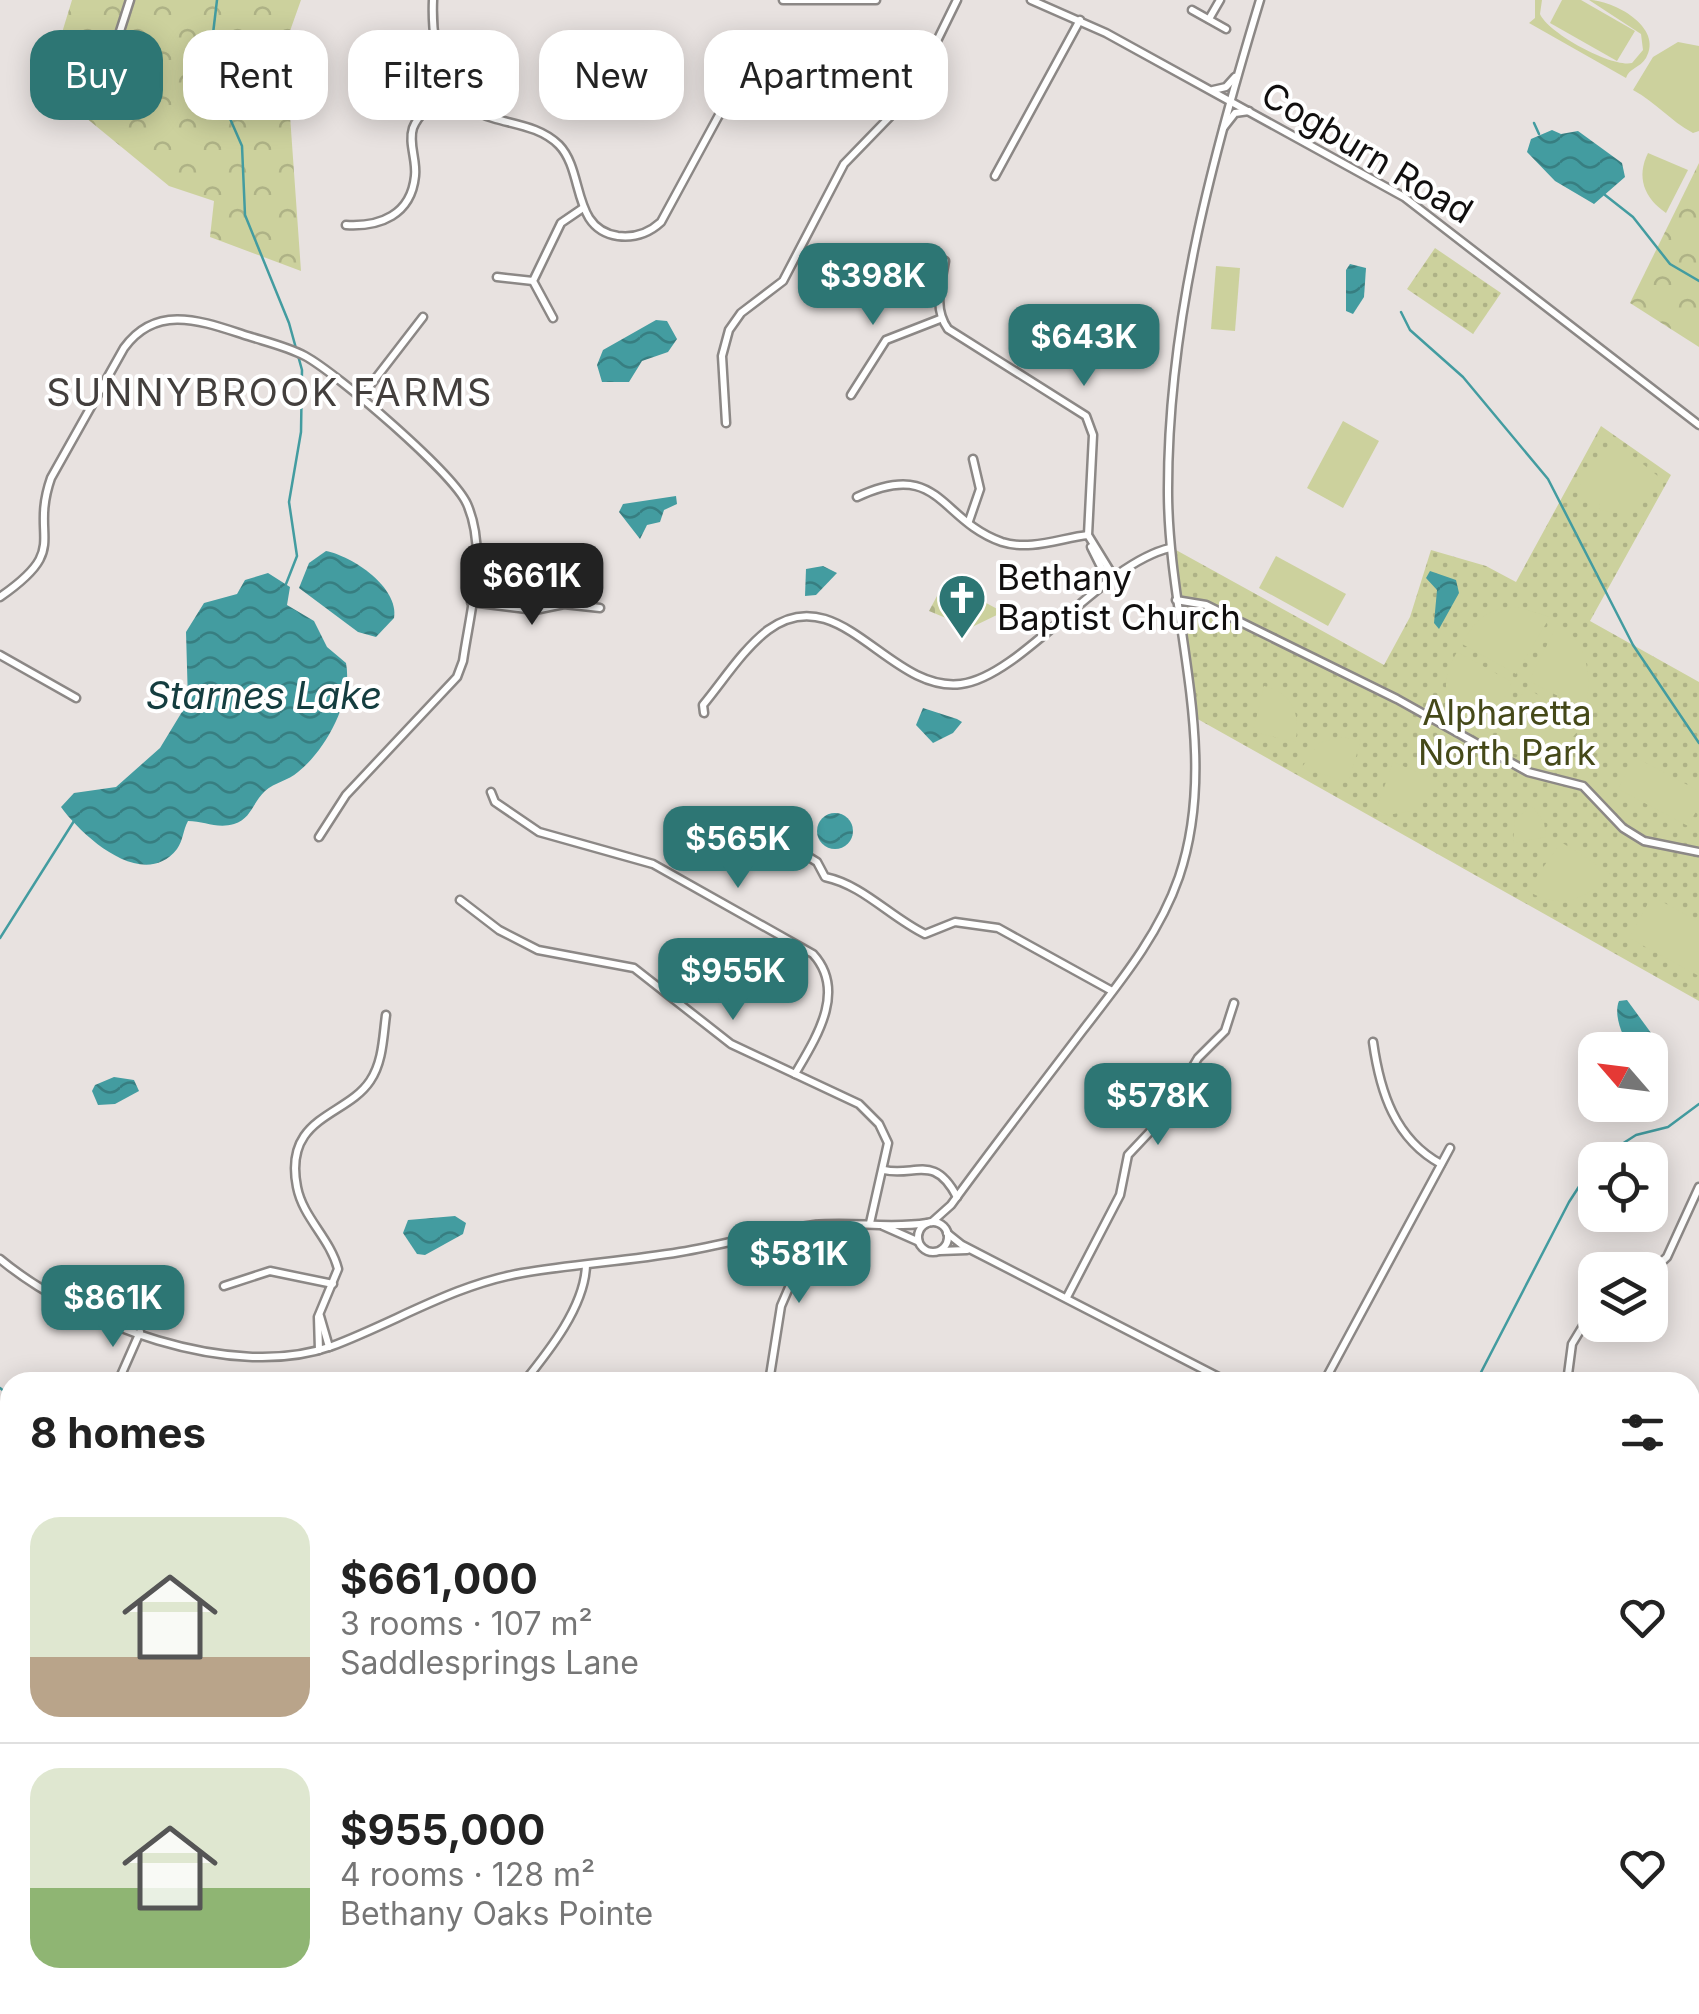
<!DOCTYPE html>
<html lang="en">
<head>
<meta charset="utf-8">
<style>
  :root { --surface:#fff; --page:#f6f6f6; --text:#222; --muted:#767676; --line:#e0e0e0; --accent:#2d7674 }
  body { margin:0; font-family:Inter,sans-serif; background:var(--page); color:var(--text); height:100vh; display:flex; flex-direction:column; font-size:38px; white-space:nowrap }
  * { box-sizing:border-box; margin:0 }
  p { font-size:32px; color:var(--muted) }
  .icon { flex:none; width:55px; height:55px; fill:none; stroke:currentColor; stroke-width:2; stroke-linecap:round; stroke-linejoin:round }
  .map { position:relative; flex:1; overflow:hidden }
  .sheet { position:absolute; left:0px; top:1372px; width:1700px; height:642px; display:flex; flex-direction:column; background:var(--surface); border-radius:30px 30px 0 0; box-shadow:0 5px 25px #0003 }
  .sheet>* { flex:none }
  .banner { position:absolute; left:30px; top:30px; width:1000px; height:90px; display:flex; gap:20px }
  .needle { width:65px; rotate:298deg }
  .buttons { position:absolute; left:1578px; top:1032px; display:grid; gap:20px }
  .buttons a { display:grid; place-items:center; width:90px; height:90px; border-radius:20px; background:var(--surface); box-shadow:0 5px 25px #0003; font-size:50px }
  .price { position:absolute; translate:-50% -85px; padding:0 22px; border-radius:20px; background:var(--accent); color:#fff; font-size:32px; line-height:65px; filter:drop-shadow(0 2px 5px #0008) }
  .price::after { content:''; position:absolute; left:50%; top:60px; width:30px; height:22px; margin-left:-15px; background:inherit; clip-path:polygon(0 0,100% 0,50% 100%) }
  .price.on { background:#222; color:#fff }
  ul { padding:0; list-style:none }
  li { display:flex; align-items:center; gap:30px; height:250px; padding:0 30px }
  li+li { border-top:2px solid var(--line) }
  li span { display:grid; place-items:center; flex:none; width:280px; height:200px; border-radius:30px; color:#555 }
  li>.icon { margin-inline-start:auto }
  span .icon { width:120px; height:120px; fill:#fffc; stroke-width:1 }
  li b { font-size:42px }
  h2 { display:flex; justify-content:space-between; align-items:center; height:120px; padding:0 30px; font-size:42px }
  .tag { padding:0 35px; border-radius:30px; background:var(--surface); box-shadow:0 5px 25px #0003; font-size:35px; line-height:90px }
  .tag.on { background:var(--accent); color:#fff }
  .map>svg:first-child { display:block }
</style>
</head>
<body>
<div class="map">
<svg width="1699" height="2014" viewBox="0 0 1699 2014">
  <defs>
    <pattern id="forest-crowns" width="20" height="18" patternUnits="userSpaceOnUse" patternTransform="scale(2.5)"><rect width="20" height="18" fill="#ccd19d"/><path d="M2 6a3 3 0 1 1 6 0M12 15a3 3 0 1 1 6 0" fill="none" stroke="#aeb286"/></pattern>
    <pattern id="cemetery-stones" width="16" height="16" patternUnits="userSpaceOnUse" patternTransform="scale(2.5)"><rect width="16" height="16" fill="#ccd19d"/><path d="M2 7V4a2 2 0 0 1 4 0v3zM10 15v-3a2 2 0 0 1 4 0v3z" fill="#aeb286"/></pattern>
    <pattern id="park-dots" width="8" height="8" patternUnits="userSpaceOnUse" patternTransform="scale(2.5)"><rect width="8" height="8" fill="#ccd19d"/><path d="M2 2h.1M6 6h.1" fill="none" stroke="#aeb286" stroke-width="1.8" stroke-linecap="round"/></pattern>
    <pattern id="water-waves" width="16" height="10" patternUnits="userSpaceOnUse" patternTransform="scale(2.5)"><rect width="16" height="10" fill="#439ca0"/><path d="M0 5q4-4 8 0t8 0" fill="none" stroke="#377e81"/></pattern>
  </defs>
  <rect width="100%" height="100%" fill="#e8e2e0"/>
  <g fill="url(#forest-crowns)">
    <polygon points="72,0 301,0 285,45 301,271 210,237 214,201 169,186 46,85"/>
    <polygon points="1699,163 1699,347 1630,303"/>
    <polygon points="1699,1885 1699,1958 1690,1953 1690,1901"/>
    <polygon points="615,2005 747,2005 760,2014 626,2014"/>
    <polygon points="998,2005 1343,2005 1339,2014 985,2014"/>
  </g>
  <polygon fill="url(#cemetery-stones)" points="945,581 1003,612 970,628 929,611"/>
  <g fill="url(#park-dots)">
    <polygon points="1435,248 1501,293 1473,334 1407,289"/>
    <polygon points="1601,426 1671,475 1590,621 1699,682 1699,1001 1194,717 1177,606 1176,550 1384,665 1410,617 1431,550 1486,566 1516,582"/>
  </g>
  <g fill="#ccd19d">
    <path d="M1535,0H1542L1540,14C1548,33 1612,68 1632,63L1643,50L1641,34L1589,0C1613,0 1664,27 1646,58C1640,68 1629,68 1626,78L1529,23L1535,18Z"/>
    <polygon points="1562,0 1581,0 1635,31 1617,61 1550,23"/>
    <path d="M1678,42L1699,46V131L1693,133C1669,120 1657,103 1633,90L1653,57Z"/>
    <path d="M1648,153L1688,170L1666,213C1644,198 1636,177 1648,153Z"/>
    <polygon points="1216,266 1240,268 1235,331 1211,329"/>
    <polygon points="1343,421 1379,441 1343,508 1307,488"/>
    <polygon points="1618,444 1659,477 1623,514 1600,510 1599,503 1580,485"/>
    <polygon points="1276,556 1346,594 1328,626 1259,588"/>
    <path d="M1518,607L1550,617L1516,674L1462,644C1475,619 1489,607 1518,607Z"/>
    <path d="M1558,623C1588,642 1593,678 1585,710L1529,681Z"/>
    <path d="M1457,652L1512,682L1483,742C1449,719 1434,689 1457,652Z"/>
    <path d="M1264,686C1291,692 1302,715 1295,742L1253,732Z"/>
    <path d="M1526,688L1584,721C1564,759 1526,764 1490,745Z"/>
    <polygon points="1340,737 1361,740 1348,783 1302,767 1319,743"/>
    <polygon points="1635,757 1699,791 1699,806 1688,826 1618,789"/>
    <polygon points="1393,762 1441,782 1417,810 1381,816 1375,813"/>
    <polygon points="1532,806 1544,822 1546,837 1513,843 1515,819"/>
    <path d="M1561,842L1610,873C1588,900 1558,911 1527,890Z"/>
    <polygon points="1652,896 1699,922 1699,976 1629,938"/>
  </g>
  <g fill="url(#water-waves)">
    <polygon points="1552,130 1561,134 1578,131 1622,163 1625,177 1594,204 1555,181 1527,152 1531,139"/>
    <polygon points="1350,264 1366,268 1364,297 1353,314 1346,311 1346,270"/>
    <polygon points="656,320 667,321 677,339 668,352 642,361 629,382 602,382 597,365 603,350"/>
    <polygon points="676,496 677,504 664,510 660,522 647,525 640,539 619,512 623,504"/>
    <path d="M326,551C352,556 399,587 394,618L376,637L358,632L299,588L309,563Z"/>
    <polygon points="823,566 837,573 816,595 805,596 806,569"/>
    <polygon points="1430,571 1456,580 1459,593 1439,629 1434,623 1437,590 1426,578"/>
    <path d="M268,573L290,587L287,605L314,621L327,647L346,663C353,699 327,749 298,772C288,781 275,782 265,791C253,802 251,819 234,824C217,829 204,821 188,821C183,830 183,841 177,849C143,892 82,836 61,807L74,793L116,787L160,748L188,702L186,632L204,603L237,594L245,580Z"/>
    <polygon points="923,708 957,719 962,722 953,733 933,743 916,725"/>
    <circle cx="835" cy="831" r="18"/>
    <path d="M1627,1000L1654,1037L1650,1050H1632C1623,1039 1613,1015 1619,1001Z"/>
    <polygon points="114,1077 134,1080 139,1091 115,1104 98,1105 92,1091 95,1085"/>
    <polygon points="455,1216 466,1223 463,1234 425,1255 417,1254 403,1233 408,1220"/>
    <polygon points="838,2005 998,2005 985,2014 783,2014 791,2009"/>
  </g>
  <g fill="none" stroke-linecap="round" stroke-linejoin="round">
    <g stroke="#439ca0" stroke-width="2.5">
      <polyline points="217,0 212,42 228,114 242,146 245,215 289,323 302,370 301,432 289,502 297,556 286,584"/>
      <polyline points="1534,123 1539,134"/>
      <polyline points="1605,195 1633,217 1670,264 1699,281"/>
      <polyline points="1401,312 1410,330 1463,377 1548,479 1633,645 1699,743"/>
      <polyline points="0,938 74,821"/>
      <polyline points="1597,1160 1636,1135 1668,1127 1699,1104"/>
      <polyline points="1476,1382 1569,1202 1595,1162"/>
      <polyline points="0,1388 10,1396"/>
      <polyline points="1690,1553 1699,1554"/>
    </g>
    <g stroke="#8c8886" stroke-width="11">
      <g id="minor">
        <path d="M433,0C431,48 443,105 496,119C518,125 542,128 559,145C585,172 571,229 618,236C634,238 649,233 661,222L732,91L751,70"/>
        <polyline points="783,0 876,0"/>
        <polyline points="1031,0 1106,33 1404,197 1699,425"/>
        <polyline points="1192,10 1226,29"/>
        <polyline points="1209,19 1220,0"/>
        <polyline points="113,53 130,0"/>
        <polyline points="1213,90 1226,87 1235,77"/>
        <polyline points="1224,127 1235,113 1249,111"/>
        <polyline points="995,176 1080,20"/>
        <path d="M346,225C380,227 411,215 415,176C417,160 408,143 413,128C420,110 439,100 453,89"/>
        <path d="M945,261C941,285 933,308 948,329L1086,416L1093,435L1088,535L1115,579"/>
        <polyline points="497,277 533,281"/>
        <polyline points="553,318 533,281 561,223 583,208"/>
        <polyline points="851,395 886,340 940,319"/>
        <polyline points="359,400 423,317"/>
        <polyline points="726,423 722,356 729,330 741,313 783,281 844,164 910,96 957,0"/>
        <path d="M857,497C940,458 939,520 1002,542C1030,551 1061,538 1088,535"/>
        <polyline points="969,521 980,489 973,459"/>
        <polyline points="1091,547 1109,583"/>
        <path d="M0,597C72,547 29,541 51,478L124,348C157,302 204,322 248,336C267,342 288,347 305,356C338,374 453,473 467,504C488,552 470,611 463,661L457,677L346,795L319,837"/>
        <polyline points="1176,600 1206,605 1397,699 1528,772 1583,786 1623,828 1644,841 1699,852"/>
        <polyline points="471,602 535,610 564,604 600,608"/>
        <polyline points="0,655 76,698"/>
        <path d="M704,713L703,705C723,681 743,649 768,630C840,577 889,693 961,684C1021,677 1101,564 1170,548"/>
        <path d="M491,792L495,802L539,832L653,864L813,954C847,991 816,1038 795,1074"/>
        <path d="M804,854L817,862L825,877C863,885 890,917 925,934L955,922L998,928L1112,991"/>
        <polyline points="460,900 499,930 538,950 634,968 731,1044 859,1104 879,1124 888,1143 870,1223"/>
        <path d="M1373,1042C1380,1092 1395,1139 1441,1164"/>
        <path d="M884,1170C915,1177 934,1153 957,1197"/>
        <path d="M932,1222L951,1205C994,1146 1039,1088 1083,1030C1120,982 1159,935 1179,877C1221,753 1169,622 1168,495C1167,325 1211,162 1260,0"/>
        <circle cx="933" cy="1237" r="15"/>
        <polyline points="883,1226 917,1241"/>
        <polyline points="947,1233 962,1245 1228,1382"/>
        <polyline points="940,1251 967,1250"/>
        <path d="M0,1259C78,1324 232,1382 332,1346C396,1322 453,1285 522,1273C574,1264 628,1261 680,1252C725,1245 769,1231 814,1225C851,1221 890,1229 927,1223"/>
        <polyline points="1650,1273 1667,1257 1699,1187"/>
        <polyline points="224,1286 270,1271 333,1284"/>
        <polyline points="1067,1297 1120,1195 1128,1155 1161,1120 1198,1058 1225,1031 1234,1003"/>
        <polyline points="320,1316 329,1347"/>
        <path d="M319,1350L318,1317L338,1269C330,1238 303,1218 297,1187C283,1116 346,1117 370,1081C383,1062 383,1037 386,1015"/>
        <polyline points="118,1382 140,1332"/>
        <path d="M524,1382C549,1351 585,1306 586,1265"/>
        <polyline points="769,1382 781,1306 816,1225"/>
        <polyline points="1324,1382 1450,1148"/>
        <polyline points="1567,1382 1572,1344 1595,1306"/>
        <polyline points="1698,1433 1699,1433"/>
        <polyline points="1690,1488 1699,1487"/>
        <polyline points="0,1542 10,1531"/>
        <polyline points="1690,1616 1699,1611"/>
        <polyline points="1690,1693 1699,1708"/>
        <polyline points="1690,1821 1699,1805"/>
        <polyline points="0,1945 10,1949"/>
        <polyline points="131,2005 148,2014"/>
        <polyline points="466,2005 468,2014"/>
        <polyline points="1290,2005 1291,2014"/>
        <polyline points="1676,2005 1692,2014"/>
        <polyline points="1583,2006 1585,2005"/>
      </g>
    </g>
    <use href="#minor" stroke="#fff" stroke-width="6"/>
  </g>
  <defs>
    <g id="church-pin" transform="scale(2.5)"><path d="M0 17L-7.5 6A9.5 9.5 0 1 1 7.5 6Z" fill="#2d7674" stroke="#fff"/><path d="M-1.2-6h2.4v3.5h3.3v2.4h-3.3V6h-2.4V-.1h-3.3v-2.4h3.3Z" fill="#fff"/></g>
  </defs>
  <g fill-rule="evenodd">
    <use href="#church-pin" x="962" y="598"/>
  </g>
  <g text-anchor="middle" stroke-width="8" stroke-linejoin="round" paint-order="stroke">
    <g font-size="35" fill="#110f0f" stroke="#fff">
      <text transform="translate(1367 153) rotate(31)" y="12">Cogburn Road</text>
    </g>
    <g font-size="35" fill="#110f0f" stroke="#fff" text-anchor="start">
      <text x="997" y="590">Bethany<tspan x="997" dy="40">Baptist Church</tspan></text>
    </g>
    <g font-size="35" fill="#454919" stroke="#fff">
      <text x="1507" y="725">Alpharetta<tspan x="1507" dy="40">North Park</tspan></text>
    </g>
    <g font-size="38" letter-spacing="2.5" fill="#433f3d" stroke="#fff">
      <text x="270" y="406">SUNNYBROOK FARMS</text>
    </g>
    <g font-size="38" font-style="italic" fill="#143d3f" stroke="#fff">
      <text x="264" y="709">Starnes Lake</text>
    </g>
  </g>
</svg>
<div class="buttons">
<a><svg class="needle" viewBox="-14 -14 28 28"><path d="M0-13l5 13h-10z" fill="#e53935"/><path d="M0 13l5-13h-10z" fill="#767676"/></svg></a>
<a><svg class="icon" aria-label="locate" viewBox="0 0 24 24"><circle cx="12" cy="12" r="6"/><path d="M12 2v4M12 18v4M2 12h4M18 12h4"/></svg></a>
<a><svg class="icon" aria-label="layers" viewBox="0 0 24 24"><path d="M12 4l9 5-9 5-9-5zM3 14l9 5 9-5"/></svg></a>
</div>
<b class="price" style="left:873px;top:328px">$398K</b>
<b class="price" style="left:1084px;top:389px">$643K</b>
<b class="price on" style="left:532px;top:628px">$661K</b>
<b class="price" style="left:738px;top:891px">$565K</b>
<b class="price" style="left:733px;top:1023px">$955K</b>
<b class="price" style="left:1158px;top:1148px">$578K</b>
<b class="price" style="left:799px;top:1306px">$581K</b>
<b class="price" style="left:113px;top:1350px">$861K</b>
<div class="banner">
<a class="tag on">Buy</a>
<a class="tag">Rent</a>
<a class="tag">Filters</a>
<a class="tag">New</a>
<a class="tag">Apartment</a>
</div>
<section class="sheet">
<h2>8 homes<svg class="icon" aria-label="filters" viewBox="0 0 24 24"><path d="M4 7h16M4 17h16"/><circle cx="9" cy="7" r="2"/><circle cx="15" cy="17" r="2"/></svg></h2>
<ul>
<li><span style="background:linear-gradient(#dfe7d0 70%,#b9a48a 0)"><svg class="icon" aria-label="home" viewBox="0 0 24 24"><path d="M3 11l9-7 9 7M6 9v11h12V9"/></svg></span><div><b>$661,000</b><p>3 rooms · 107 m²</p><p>Saddlesprings Lane</p></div><svg class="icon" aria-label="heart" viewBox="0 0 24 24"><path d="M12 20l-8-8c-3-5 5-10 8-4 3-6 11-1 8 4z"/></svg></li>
<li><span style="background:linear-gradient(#dfe7d0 60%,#8fb573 0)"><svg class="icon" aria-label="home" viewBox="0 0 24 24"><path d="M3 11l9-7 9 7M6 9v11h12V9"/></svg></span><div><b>$955,000</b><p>4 rooms · 128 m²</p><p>Bethany Oaks Pointe</p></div><svg class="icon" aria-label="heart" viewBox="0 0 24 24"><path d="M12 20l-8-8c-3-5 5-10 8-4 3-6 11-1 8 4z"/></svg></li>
</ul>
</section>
</div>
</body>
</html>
